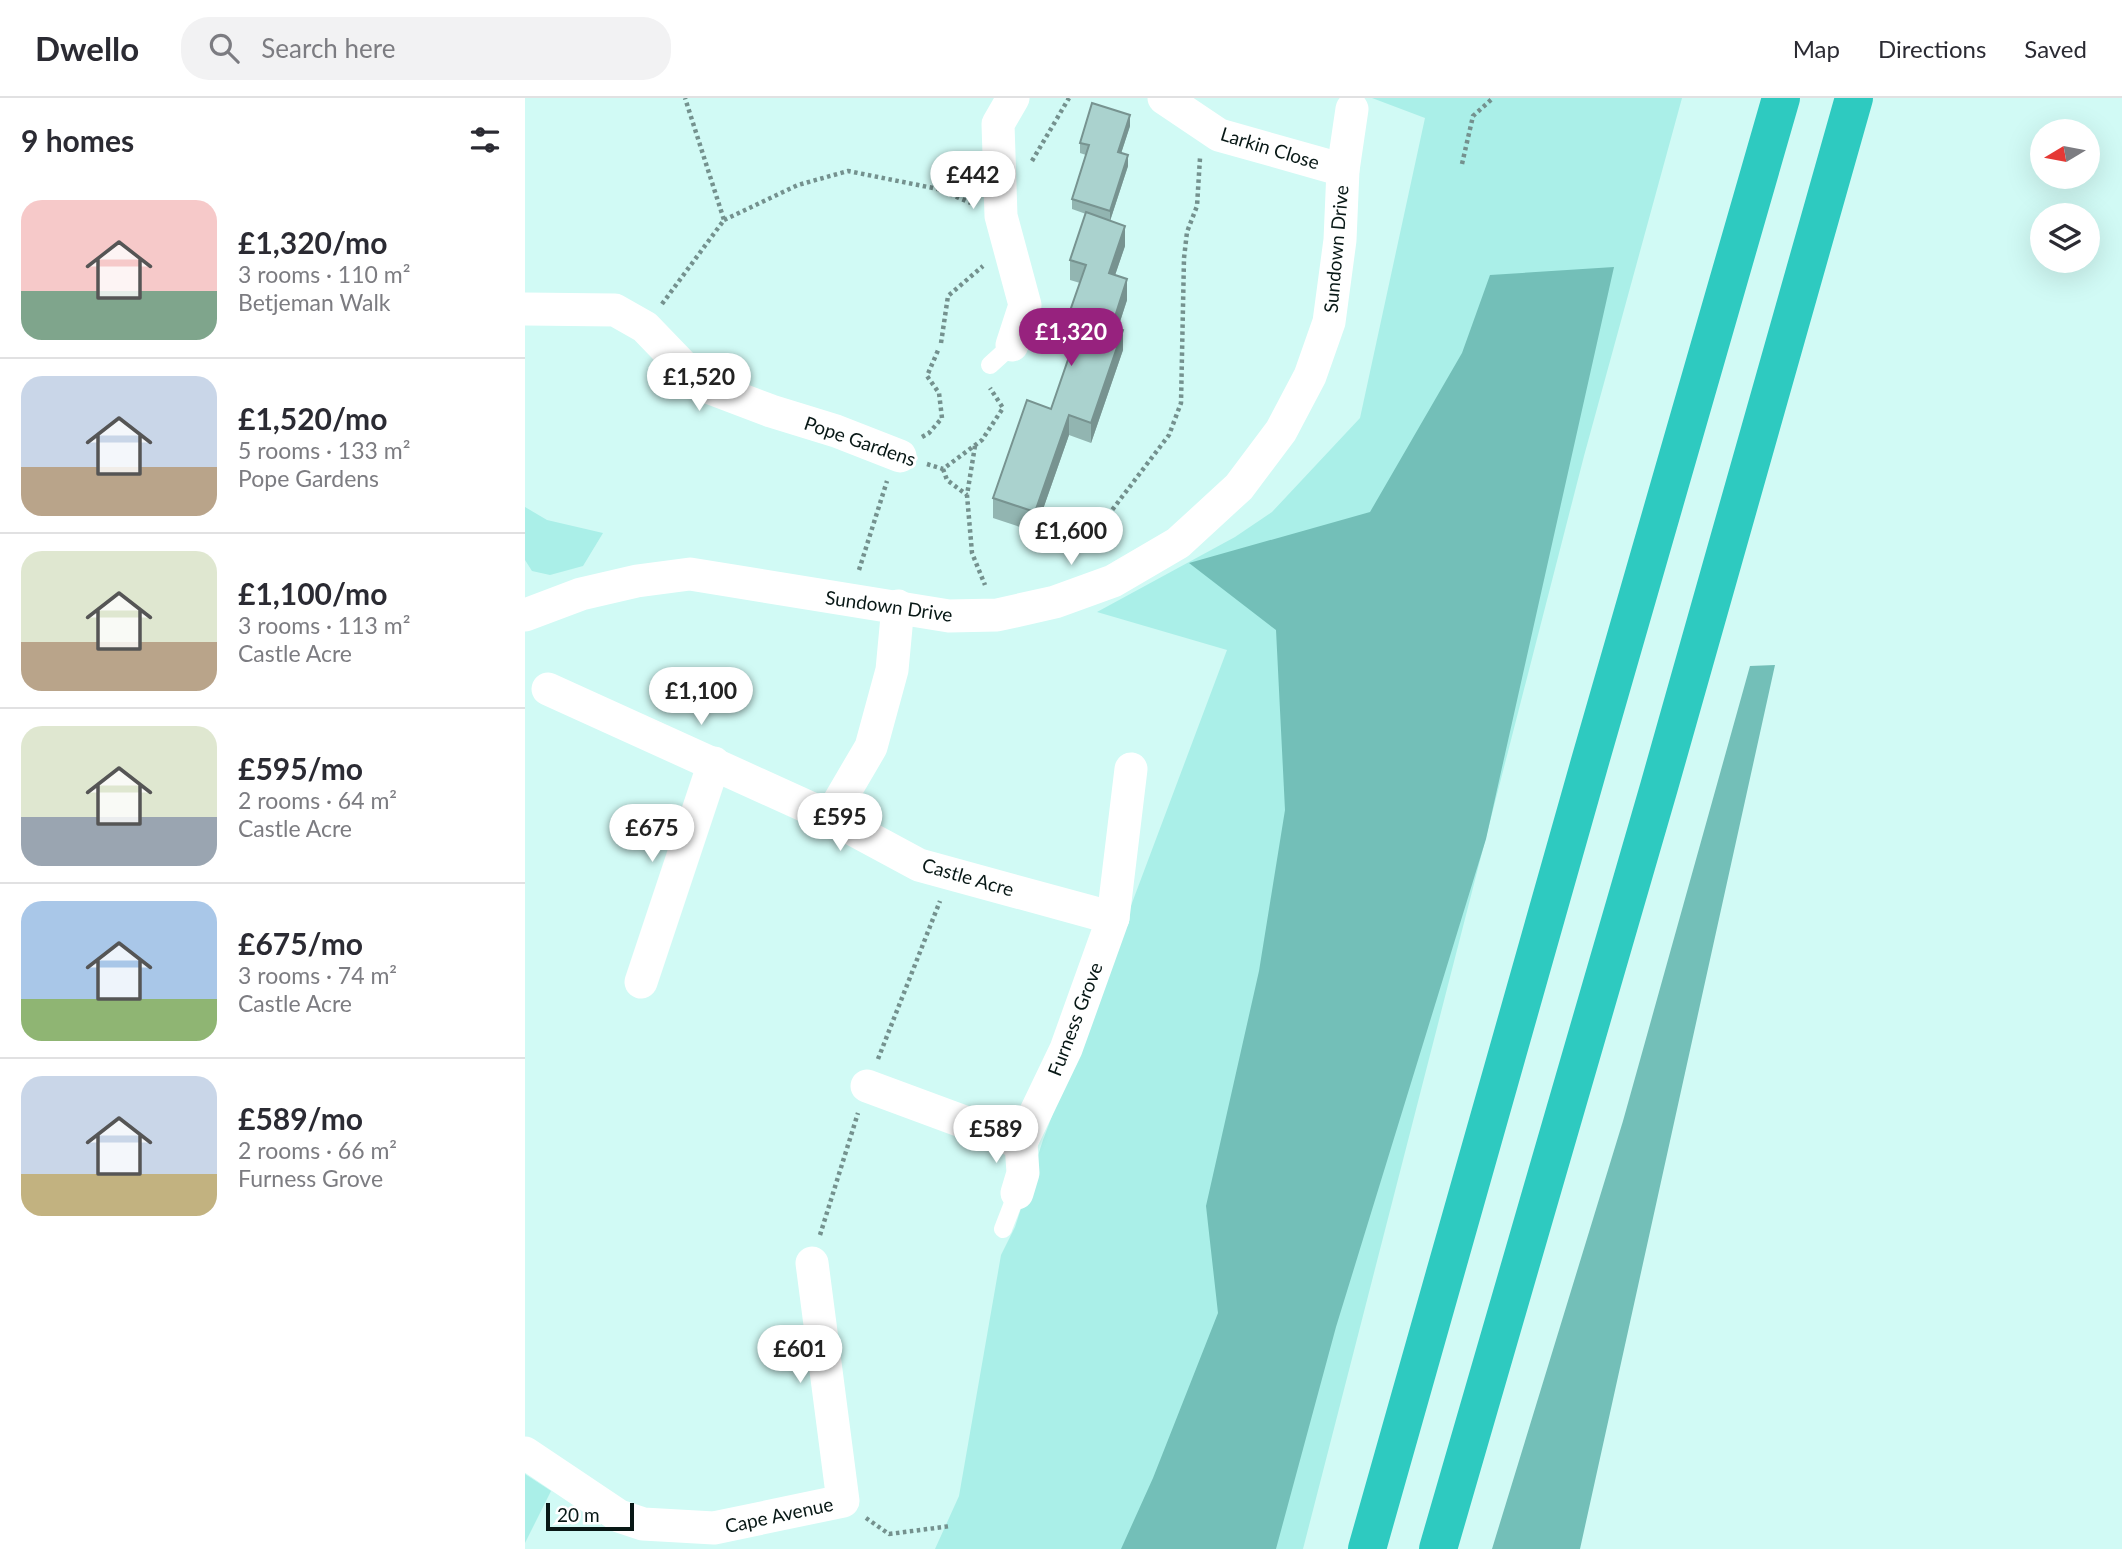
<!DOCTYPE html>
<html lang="en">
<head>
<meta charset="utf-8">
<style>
  :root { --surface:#fff; --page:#f2f2f3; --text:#2b2b33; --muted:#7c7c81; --line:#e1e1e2; --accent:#97227e }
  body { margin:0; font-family:Lato,sans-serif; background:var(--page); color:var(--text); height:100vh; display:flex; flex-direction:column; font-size:26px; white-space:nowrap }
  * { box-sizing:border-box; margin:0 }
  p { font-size:23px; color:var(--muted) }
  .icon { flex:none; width:38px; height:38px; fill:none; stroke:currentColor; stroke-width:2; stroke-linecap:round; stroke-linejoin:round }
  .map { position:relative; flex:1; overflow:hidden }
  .panel { display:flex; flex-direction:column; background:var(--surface); width:525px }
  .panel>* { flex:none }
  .needle { width:46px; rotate:260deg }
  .fabs { position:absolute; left:1505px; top:21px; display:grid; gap:14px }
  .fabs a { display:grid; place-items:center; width:70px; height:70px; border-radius:50%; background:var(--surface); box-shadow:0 7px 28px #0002; font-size:35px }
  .scale { position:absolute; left:21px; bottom:18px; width:88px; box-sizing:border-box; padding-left:7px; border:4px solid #081816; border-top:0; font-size:19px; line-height:24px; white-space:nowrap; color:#081816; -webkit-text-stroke:5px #fff; paint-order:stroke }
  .price { position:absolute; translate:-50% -60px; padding:0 16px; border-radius:24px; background:#fff; color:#222; font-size:23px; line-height:46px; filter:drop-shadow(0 2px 4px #0008) }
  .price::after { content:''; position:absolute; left:50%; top:42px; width:21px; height:16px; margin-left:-10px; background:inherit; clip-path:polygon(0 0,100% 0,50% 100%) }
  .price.current { background:var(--accent); color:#fff }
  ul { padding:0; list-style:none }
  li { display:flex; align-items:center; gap:21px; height:175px; padding:0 21px }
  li+li { border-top:2px solid var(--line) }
  li span { display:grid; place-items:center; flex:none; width:196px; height:140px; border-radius:21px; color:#555 }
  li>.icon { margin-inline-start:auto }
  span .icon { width:84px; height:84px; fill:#fffc; stroke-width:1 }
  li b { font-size:30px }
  h2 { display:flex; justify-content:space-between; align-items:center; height:84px; padding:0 21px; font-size:30px }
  header { display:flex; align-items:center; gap:42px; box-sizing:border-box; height:98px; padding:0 35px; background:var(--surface); border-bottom:2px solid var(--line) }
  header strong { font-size:33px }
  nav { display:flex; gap:38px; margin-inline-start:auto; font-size:24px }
  .search { width:490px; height:63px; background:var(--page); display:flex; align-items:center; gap:18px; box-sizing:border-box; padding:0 24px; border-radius:28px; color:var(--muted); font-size:26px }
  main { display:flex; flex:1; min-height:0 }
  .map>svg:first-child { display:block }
</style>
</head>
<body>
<header>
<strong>Dwello</strong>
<div class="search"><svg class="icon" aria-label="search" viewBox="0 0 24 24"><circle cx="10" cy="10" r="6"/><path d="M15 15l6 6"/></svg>Search here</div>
<nav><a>Map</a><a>Directions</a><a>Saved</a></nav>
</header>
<main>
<section class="panel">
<h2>9 homes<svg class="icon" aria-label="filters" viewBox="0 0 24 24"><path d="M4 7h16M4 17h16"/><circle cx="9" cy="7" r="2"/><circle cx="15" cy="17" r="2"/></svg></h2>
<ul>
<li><span style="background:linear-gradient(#f6c9c9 65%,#7fa58c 0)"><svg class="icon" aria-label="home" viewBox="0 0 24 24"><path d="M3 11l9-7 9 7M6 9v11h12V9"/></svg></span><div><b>£1,320/mo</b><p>3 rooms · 110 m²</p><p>Betjeman Walk</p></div></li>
<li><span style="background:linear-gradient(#c9d6e8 65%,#b9a48a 0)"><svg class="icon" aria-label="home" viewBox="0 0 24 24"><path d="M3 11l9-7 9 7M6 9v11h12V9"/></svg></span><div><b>£1,520/mo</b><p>5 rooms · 133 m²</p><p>Pope Gardens</p></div></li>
<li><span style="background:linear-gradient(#dfe7d0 65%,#b9a48a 0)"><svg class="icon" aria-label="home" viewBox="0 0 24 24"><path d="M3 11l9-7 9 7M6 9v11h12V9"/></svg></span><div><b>£1,100/mo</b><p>3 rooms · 113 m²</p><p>Castle Acre</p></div></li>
<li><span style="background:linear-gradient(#dfe7d0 65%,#9aa5b1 0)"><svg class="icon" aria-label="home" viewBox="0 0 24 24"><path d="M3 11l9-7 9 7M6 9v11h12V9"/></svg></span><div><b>£595/mo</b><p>2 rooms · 64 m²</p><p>Castle Acre</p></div></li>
<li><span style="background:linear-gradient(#a9c7e8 70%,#8fb573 0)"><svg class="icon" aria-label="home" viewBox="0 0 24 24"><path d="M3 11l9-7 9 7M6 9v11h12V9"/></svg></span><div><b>£675/mo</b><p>3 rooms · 74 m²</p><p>Castle Acre</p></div></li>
<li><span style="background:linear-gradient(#c9d6e8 70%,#c2b280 0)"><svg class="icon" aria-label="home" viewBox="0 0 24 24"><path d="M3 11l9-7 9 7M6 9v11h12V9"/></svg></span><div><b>£589/mo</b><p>2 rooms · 66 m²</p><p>Furness Grove</p></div></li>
</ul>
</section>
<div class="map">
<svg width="1597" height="1451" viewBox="0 0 1597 1451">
  <rect width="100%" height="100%" fill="#d1faf5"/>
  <g fill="#aaefe8">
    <polygon points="847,0 1157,0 1059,358 778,1451 410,1451 434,1398 476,1157 490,1129 518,1042 702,552 572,514 710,439 747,414 835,320 900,20"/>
    <polygon points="0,409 22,422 78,435 58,468 25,477 7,473 0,462"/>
    <polygon points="0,1376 26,1393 0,1445"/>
  </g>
  <g fill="#73bfb8">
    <polygon points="1089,169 961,741 811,1229 751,1451 596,1451 628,1380 693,1215 681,1108 734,873 760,712 751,532 664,465 845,414 937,255 965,177"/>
    <polygon points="1250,567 1055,1451 967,1451 1098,1023 1225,568"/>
  </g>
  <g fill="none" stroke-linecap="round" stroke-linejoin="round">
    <g stroke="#74918e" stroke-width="4.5" stroke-dasharray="3.5 3.5" stroke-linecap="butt">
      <polyline points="507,63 544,0"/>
      <polyline points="937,66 948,18 968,0"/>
      <polyline points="199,122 273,87 323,73 413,91 446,105"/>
      <polyline points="137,206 199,122 160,0"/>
      <polyline points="416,245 423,198 458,168"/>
      <polyline points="397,339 404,335 417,320 414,295 402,278 414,250"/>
      <polyline points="450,348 442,397 447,455 460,487"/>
      <polyline points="402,366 418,371 457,342 478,310 465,290"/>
      <polyline points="418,371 422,382 442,397"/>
      <polyline points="582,451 579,439 581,420 644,337 656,305 659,160 662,134 672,108 675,60"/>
      <polyline points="334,472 362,383"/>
      <polyline points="353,961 415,803"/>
      <polyline points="295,1137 333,1015"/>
      <polyline points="341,1420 364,1436 426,1428"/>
    </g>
    <g stroke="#fff" stroke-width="18">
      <polyline points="465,267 487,247"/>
      <polyline points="478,1131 492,1095"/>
    </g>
    <g stroke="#fff" stroke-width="33">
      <polyline points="639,0 694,37 818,72"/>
      <polyline points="0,211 90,212 120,229 175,286 246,313 311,333 375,358"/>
      <polyline points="487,247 500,207 476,118 473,26 488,0"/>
      <polyline points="373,508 367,572 346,649 305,719 394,767 588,820"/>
      <polyline points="0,517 56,496 112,483 165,476 424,518 472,517 530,504 588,483 653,445 714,389 756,333 785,278 804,224 815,142 818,72 827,11"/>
      <polyline points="23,591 305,719"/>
      <polyline points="116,884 189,665"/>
      <polyline points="342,988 496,1045 541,951 588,820 606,671"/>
      <polyline points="492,1095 498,1075 496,1045"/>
      <polyline points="0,1355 94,1418 118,1426 189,1430 318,1403 287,1165"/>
    </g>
    <g stroke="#2ecac0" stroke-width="38">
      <polyline points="842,1451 1064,667 1256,0"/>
      <polyline points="913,1451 1134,689 1329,0"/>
    </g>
  </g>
  <polygon fill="#92b5b1" points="605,28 596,55 603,68 585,123 600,148 590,177 602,202 593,230 598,252 566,345 544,337 510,434 468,420 468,400 526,311 552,236 545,233 545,213 555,185 545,182 545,162 561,116 547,111 547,101 561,57 555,55 555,45"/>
  <g fill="#779390">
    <polygon points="605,17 605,28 593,65 593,54"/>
    <polygon points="603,57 603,68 585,123 585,113"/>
    <polygon points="600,128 600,148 584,195 584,175"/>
    <polygon points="602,181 602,202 587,248 587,228"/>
    <polygon points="598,232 598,252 566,345 566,325"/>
    <polygon points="544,317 544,337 510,434 510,414"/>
  </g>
  <g fill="#aad2ce" stroke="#779390" stroke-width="2">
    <polygon points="567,5 605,17 593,54 603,57 585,113 547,101 564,47 555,45"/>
    <polygon points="561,114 600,128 584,175 602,181 587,228 598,232 566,325 544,317 510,414 468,400 502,302 526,311 558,218 545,213 561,167 545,162"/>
  </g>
  <g text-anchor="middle" stroke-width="6" stroke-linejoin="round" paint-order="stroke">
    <g font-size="19" fill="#081816" stroke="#fff">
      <text transform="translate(745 50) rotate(17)" y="7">Larkin Close</text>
      <text transform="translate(811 151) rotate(-85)" y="7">Sundown Drive</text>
      <text transform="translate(335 343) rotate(19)" y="7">Pope Gardens</text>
      <text transform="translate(364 508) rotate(8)" y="7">Sundown Drive</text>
      <text transform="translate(443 779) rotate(16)" y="7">Castle Acre</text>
      <text transform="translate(550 921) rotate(-69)" y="7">Furness Grove</text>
      <text transform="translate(254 1417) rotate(-12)" y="7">Cape Avenue</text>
    </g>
  </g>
</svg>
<div class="fabs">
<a><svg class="needle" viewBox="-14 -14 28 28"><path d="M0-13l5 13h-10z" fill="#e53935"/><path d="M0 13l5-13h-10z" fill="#7c7c81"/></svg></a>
<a><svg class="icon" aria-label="layers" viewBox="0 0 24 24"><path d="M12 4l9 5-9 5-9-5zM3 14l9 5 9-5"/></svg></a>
</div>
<div class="scale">20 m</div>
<b class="price" style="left:448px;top:113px">£442</b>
<b class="price current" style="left:546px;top:270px">£1,320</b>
<b class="price" style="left:174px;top:315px">£1,520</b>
<b class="price" style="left:546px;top:469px">£1,600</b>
<b class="price" style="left:176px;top:629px">£1,100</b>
<b class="price" style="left:315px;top:755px">£595</b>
<b class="price" style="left:127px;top:766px">£675</b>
<b class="price" style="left:471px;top:1067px">£589</b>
<b class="price" style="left:275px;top:1287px">£601</b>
</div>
</main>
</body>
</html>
